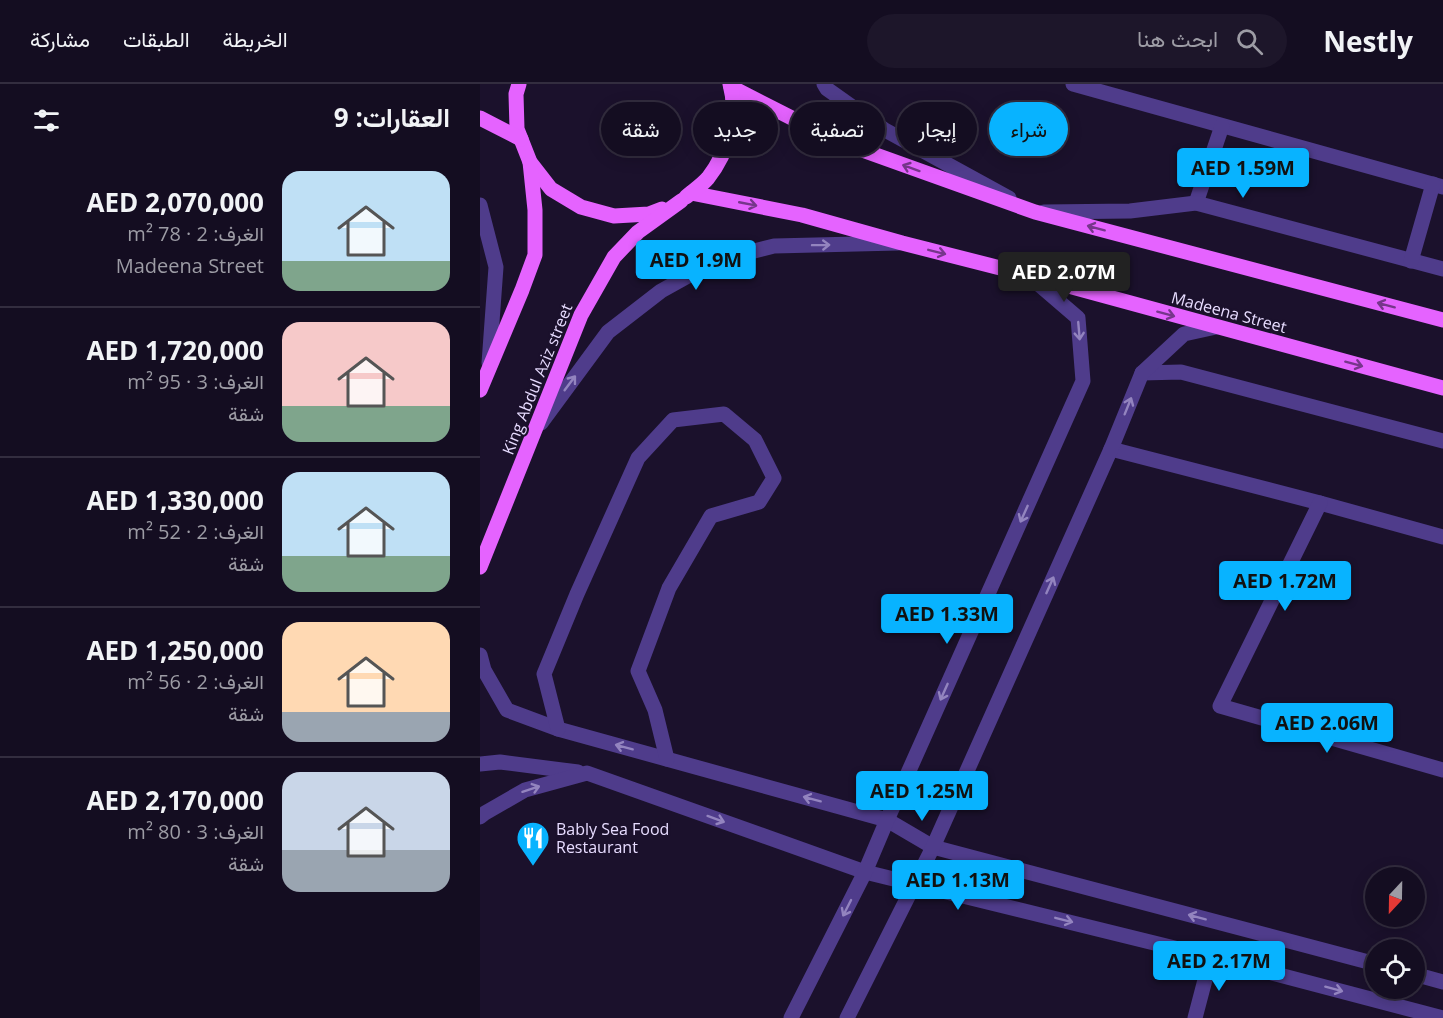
<!DOCTYPE html>
<html lang="ar">
<head>
<meta charset="utf-8">
<style>
  :root { --surface:#140d21; --page:#1d162a; --text:#f1f3f6; --muted:#9d9ca5; --line:#332d3f; --accent:#08b3ff }
  body { margin:0; font-family:"Open Sans",Vazirmatn,sans-serif; background:var(--page); color:var(--text); direction:rtl; height:100vh; display:flex; flex-direction:column; font-size:22px; white-space:nowrap }
  * { box-sizing:border-box; margin:0 }
  p { font-size:20px; color:var(--muted) }
  .icon { flex:none; width:33px; height:33px; fill:none; stroke:currentColor; stroke-width:2; stroke-linecap:round; stroke-linejoin:round }
  .map { position:relative; flex:1; overflow:hidden; direction:ltr }
  .sheet { display:flex; flex-direction:column; background:var(--surface); width:480px }
  .sheet>* { flex:none }
  .guide { position:absolute; left:18px; top:18px; width:570px; height:54px; direction:rtl; display:flex; gap:12px }
  .needle { width:39px; rotate:202deg }
  .buttons { position:absolute; left:885px; top:783px; display:grid; gap:12px }
  .buttons a { display:grid; place-items:center; width:60px; height:60px; border-radius:50%; background:var(--surface); box-shadow:0 3px 15px #0003,0 0 0 2px var(--line); font-size:30px }
  .price { position:absolute; translate:-50% -51px; padding:0 14px; border-radius:6px; background:var(--accent); color:#111; font-size:20px; line-height:39px; filter:drop-shadow(0 2px 3px #0008) }
  .price::after { content:''; position:absolute; left:50%; top:36px; width:18px; height:14px; margin-left:-9px; background:inherit; clip-path:polygon(0 0,100% 0,50% 100%) }
  .price.on { background:#222; color:#fff }
  ul { padding:0; list-style:none }
  li { display:flex; align-items:center; gap:18px; height:150px; padding:0 30px }
  li+li { border-top:2px solid var(--line) }
  li span { display:grid; place-items:center; flex:none; width:168px; height:120px; border-radius:18px; color:#555 }
  li>.icon { margin-inline-start:auto }
  span .icon { width:72px; height:72px; fill:#fffc; stroke-width:1 }
  li b { font-size:26px }
  h2 { display:flex; justify-content:space-between; align-items:center; height:72px; padding:0 30px; font-size:26px }
  .pill { padding:0 21px; border-radius:27px; background:var(--surface); box-shadow:0 3px 15px #0003,0 0 0 2px var(--line); font-size:21px; line-height:54px }
  .pill.on { background:var(--accent); color:#111 }
  header { display:flex; align-items:center; gap:36px; box-sizing:border-box; height:84px; padding:0 30px; background:var(--surface); border-bottom:2px solid var(--line) }
  header strong { font-size:28px }
  nav { display:flex; gap:33px; margin-inline-start:auto; font-size:21px }
  .search { width:420px; height:54px; background:var(--page); display:flex; align-items:center; gap:15px; box-sizing:border-box; padding:0 21px; border-radius:33px; color:var(--muted); font-size:22px }
  main { display:flex; flex:1; min-height:0 }
  .map>svg:first-child { display:block }
</style>
</head>
<body>
<header>
<strong>Nestly</strong>
<div class="search"><svg class="icon" aria-label="search" viewBox="0 0 24 24"><circle cx="10" cy="10" r="6"/><path d="M15 15l6 6"/></svg>ابحث هنا</div>
<nav><a>الخريطة</a><a>الطبقات</a><a>مشاركة</a></nav>
</header>
<main>
<div class="map">
<svg width="963" height="934" viewBox="0 0 963 934">
  <rect width="100%" height="100%" fill="#1b112c"/>
  <g fill="none" stroke-linecap="round" stroke-linejoin="round">
    <g stroke="#4f3c8b" stroke-width="15">
      <polyline points="344,0 347,5 405,46 529,114"/>
      <polyline points="593,0 963,103"/>
      <polyline points="716,119 742,42"/>
      <polyline points="0,121 16,183 9,279"/>
      <polyline points="564,128 650,127 716,119 963,185"/>
      <polyline points="931,177 953,100"/>
      <polyline points="662,289 701,288 963,357"/>
      <polyline points="61,339 128,248 181,207 235,177 294,162 418,159"/>
      <polyline points="631,365 840,419 963,453"/>
      <polyline points="840,419 740,622 963,686"/>
      <polyline points="0,571 4,586 27,626 78,645 407,736 453,763 896,880"/>
      <polyline points="78,645 64,590 97,510 158,374 193,336 244,330 275,356 294,394 279,418 231,432 189,504 158,587 175,626 187,675"/>
      <polyline points="0,680 20,678 98,688"/>
      <polyline points="0,733 5,729 45,706 107,689 385,788 731,873 963,934"/>
      <polyline points="934,890 963,898"/>
      <polyline points="311,934 385,788 407,736 603,297 598,234 548,191"/>
      <polyline points="367,934 453,763 631,365 662,289 704,250 736,243"/>
      <polyline points="715,934 731,873"/>
    </g>
    <g stroke="#e563ff" stroke-width="15">
      <polyline points="39,0 36,10 37,45 50,78 71,105 101,123 134,132 169,130 182,125"/>
      <polyline points="251,3 357,57 555,128 963,236"/>
      <polyline points="0,34 41,55"/>
      <polyline points="211,109 322,131 422,159 548,191 963,304"/>
      <path d="M206,113C213,107 222,101 228,94C248,68 259,33 250,0"/>
      <polyline points="0,306 42,206 55,171 55,126 50,78"/>
      <polyline points="0,483 101,231 134,173 158,148 201,117"/>
    </g>
  </g>
  <defs><path id="oneway-shaft" d="M-6 0H5M1.5-3L5.5 0L1.5 3" fill="none" stroke-width="1.6" stroke-linecap="round" stroke-linejoin="round" transform="scale(1.5)"/></defs>
  <g stroke="#76368b">
    <use href="#oneway-shaft" transform="translate(431 84) rotate(-160)"/>
    <use href="#oneway-shaft" transform="translate(268 120) rotate(11)"/>
    <use href="#oneway-shaft" transform="translate(616 144) rotate(-165)"/>
    <use href="#oneway-shaft" transform="translate(457 168) rotate(14)"/>
    <use href="#oneway-shaft" transform="translate(906 221) rotate(-165)"/>
    <use href="#oneway-shaft" transform="translate(686 230) rotate(15)"/>
    <use href="#oneway-shaft" transform="translate(874 280) rotate(15)"/>
  </g>
  <g stroke="#9384bf">
    <use href="#oneway-shaft" transform="translate(341 161) rotate(-1)"/>
    <use href="#oneway-shaft" transform="translate(599 247) rotate(85)"/>
    <use href="#oneway-shaft" transform="translate(90 299) rotate(-53)"/>
    <use href="#oneway-shaft" transform="translate(648 322) rotate(-68)"/>
    <use href="#oneway-shaft" transform="translate(544 430) rotate(114)"/>
    <use href="#oneway-shaft" transform="translate(570 501) rotate(-66)"/>
    <use href="#oneway-shaft" transform="translate(464 608) rotate(114)"/>
    <use href="#oneway-shaft" transform="translate(144 663) rotate(-165)"/>
    <use href="#oneway-shaft" transform="translate(51 705) rotate(-18)"/>
    <use href="#oneway-shaft" transform="translate(332 715) rotate(-165)"/>
    <use href="#oneway-shaft" transform="translate(236 735) rotate(20)"/>
    <use href="#oneway-shaft" transform="translate(367 824) rotate(117)"/>
    <use href="#oneway-shaft" transform="translate(717 833) rotate(-165)"/>
    <use href="#oneway-shaft" transform="translate(584 836) rotate(14)"/>
    <use href="#oneway-shaft" transform="translate(854 905) rotate(15)"/>
  </g>
  <defs>
    <g id="restaurant-pin" transform="scale(1.725)"><path d="M0 17L-7.5 6A9.5 9.5 0 1 1 7.5 6Z" fill="#08b3ff" stroke="#1b112c"/><path d="M-5-6h1v4h1v-4h1v4h1v-4h1v5L-1.5 .5V6h-2V.5L-5-1ZM5-6V6H3V1.5H1.5Q1.5-4 5-6Z" fill="#fff"/></g>
  </defs>
  <g fill-rule="evenodd">
    <use href="#restaurant-pin" x="53" y="754"/>
  </g>
  <g text-anchor="middle" stroke-width="4.5" stroke-linejoin="round" paint-order="stroke">
    <g font-size="16" fill="#e7dcff" stroke="#1b112c">
      <text transform="translate(749 228) rotate(15)" y="6">Madeena Street</text>
      <text transform="translate(57 295) rotate(-68)" y="6">King Abdul Aziz street</text>
    </g>
    <g font-size="16" fill="#e7dcff" stroke="#1b112c" text-anchor="start">
      <text x="76" y="751">Bably Sea Food<tspan x="76" dy="18">Restaurant</tspan></text>
    </g>
  </g>
</svg>
<div class="buttons">
<a><svg class="needle" viewBox="-14 -14 28 28"><path d="M0-13l5 13h-10z" fill="#e53935"/><path d="M0 13l5-13h-10z" fill="#9d9ca5"/></svg></a>
<a><svg class="icon" aria-label="locate" viewBox="0 0 24 24"><circle cx="12" cy="12" r="6"/><path d="M12 2v4M12 18v4M2 12h4M18 12h4"/></svg></a>
</div>
<b class="price" style="left:763px;top:115px">AED 1.59M</b>
<b class="price" style="left:216px;top:207px">AED 1.9M</b>
<b class="price on" style="left:584px;top:219px">AED 2.07M</b>
<b class="price" style="left:805px;top:528px">AED 1.72M</b>
<b class="price" style="left:467px;top:561px">AED 1.33M</b>
<b class="price" style="left:847px;top:670px">AED 2.06M</b>
<b class="price" style="left:442px;top:738px">AED 1.25M</b>
<b class="price" style="left:478px;top:827px">AED 1.13M</b>
<b class="price" style="left:739px;top:908px">AED 2.17M</b>
<div class="guide">
<a class="pill on">شراء</a>
<a class="pill">إيجار</a>
<a class="pill">تصفية</a>
<a class="pill">جديد</a>
<a class="pill">شقة</a>
</div>
</div>
<section class="sheet">
<h2>العقارات: 9<svg class="icon" aria-label="filters" viewBox="0 0 24 24"><path d="M4 7h16M4 17h16"/><circle cx="9" cy="7" r="2"/><circle cx="15" cy="17" r="2"/></svg></h2>
<ul>
<li><span style="background:linear-gradient(#bfe0f5 75%,#7fa58c 0)"><svg class="icon" aria-label="home" viewBox="0 0 24 24"><path d="M3 11l9-7 9 7M6 9v11h12V9"/></svg></span><div><b>AED 2,070,000</b><p>الغرف: 2 · 78 m²</p><p>Madeena Street</p></div></li>
<li><span style="background:linear-gradient(#f6c9c9 70%,#7fa58c 0)"><svg class="icon" aria-label="home" viewBox="0 0 24 24"><path d="M3 11l9-7 9 7M6 9v11h12V9"/></svg></span><div><b>AED 1,720,000</b><p>الغرف: 3 · 95 m²</p><p>شقة</p></div></li>
<li><span style="background:linear-gradient(#bfe0f5 70%,#7fa58c 0)"><svg class="icon" aria-label="home" viewBox="0 0 24 24"><path d="M3 11l9-7 9 7M6 9v11h12V9"/></svg></span><div><b>AED 1,330,000</b><p>الغرف: 2 · 52 m²</p><p>شقة</p></div></li>
<li><span style="background:linear-gradient(#ffd9b3 75%,#9aa5b1 0)"><svg class="icon" aria-label="home" viewBox="0 0 24 24"><path d="M3 11l9-7 9 7M6 9v11h12V9"/></svg></span><div><b>AED 1,250,000</b><p>الغرف: 2 · 56 m²</p><p>شقة</p></div></li>
<li><span style="background:linear-gradient(#c9d6e8 65%,#9aa5b1 0)"><svg class="icon" aria-label="home" viewBox="0 0 24 24"><path d="M3 11l9-7 9 7M6 9v11h12V9"/></svg></span><div><b>AED 2,170,000</b><p>الغرف: 3 · 80 m²</p><p>شقة</p></div></li>
</ul>
</section>
</main>
</body>
</html>
